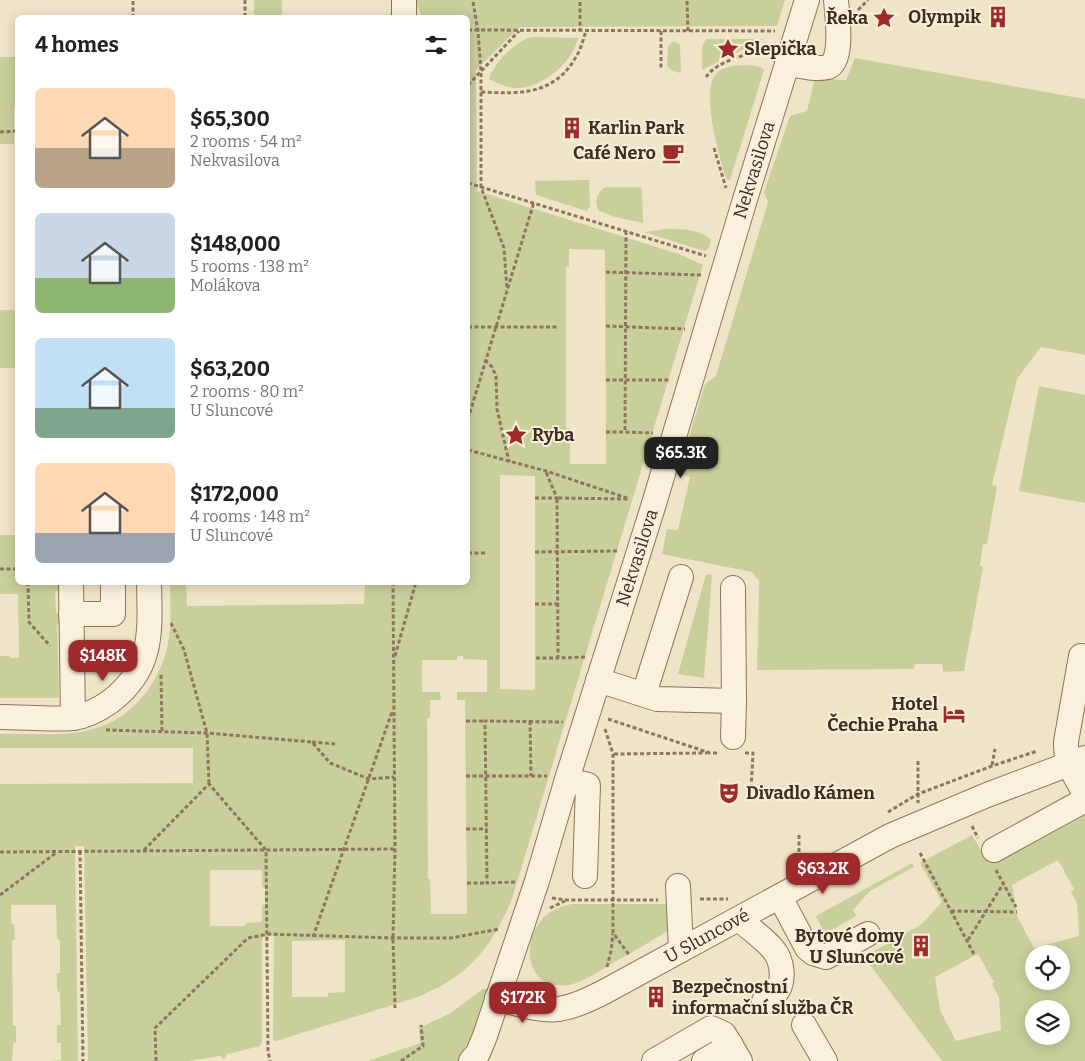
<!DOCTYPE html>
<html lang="en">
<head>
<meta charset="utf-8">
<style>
  :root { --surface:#fff; --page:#f2f2f2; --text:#202124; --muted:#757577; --accent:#9e2a2b }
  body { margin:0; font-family:Bitter,serif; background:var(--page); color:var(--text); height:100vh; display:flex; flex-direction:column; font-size:19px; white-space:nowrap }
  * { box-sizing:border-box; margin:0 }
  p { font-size:16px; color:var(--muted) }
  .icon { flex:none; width:28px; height:28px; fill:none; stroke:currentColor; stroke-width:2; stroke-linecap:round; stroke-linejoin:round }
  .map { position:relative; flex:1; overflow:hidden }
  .details { position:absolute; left:15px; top:15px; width:455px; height:570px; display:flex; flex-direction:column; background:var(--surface); border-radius:8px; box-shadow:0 2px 12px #0003 }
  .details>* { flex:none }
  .tools { position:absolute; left:1025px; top:945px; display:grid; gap:10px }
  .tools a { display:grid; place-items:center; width:45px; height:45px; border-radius:50%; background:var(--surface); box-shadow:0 2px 12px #0003; font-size:25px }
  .price { position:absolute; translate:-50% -42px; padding:0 11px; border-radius:10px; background:var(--accent); color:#fff; font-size:16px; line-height:32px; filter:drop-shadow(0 1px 2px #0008) }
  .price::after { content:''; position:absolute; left:50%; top:30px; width:15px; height:11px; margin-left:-8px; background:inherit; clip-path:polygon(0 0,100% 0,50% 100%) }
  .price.active { background:#222; color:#fff }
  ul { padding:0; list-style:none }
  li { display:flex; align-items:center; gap:15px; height:125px; padding:0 20px }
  li span { display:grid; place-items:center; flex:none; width:140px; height:100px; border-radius:8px; color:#555 }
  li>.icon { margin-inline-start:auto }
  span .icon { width:60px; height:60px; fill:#fffc; stroke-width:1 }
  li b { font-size:21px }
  h2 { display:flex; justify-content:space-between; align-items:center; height:60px; padding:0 20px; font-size:21px }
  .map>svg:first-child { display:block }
</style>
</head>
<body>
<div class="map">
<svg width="1085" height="1061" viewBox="0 0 1085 1061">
  <rect width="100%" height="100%" fill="#f0e4c8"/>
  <g fill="#c9cf9b" fill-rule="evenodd">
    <rect x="254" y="0" width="28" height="17"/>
    <path d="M415,0H785L777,26L520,27L476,70L477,191L679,254L703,265L511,902C488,953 465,979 412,999L276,1041L273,1040L274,936L262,937V1042L260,1046L227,1054L224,1059L220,1056L189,1061H88L84,846H75L78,1061H50L61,1060V1043H57V1025H61L60,992L57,991V973H60V940L57,939L56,905H11V923L14,924L15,940H12L13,1026H16V1042L13,1043L12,1061H0V784L193,783V748H0V734C33,733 71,738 102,726C136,714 162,678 168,643C172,624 170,602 170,583H186L187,606L364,604L365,583L468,582V18L422,17ZM569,249L605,250L606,464H570V428H566V267H569ZM500,475L535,476V690L500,689ZM458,656H463V659L487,660V692H457V700H465L467,914H431L430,879H428L427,718H430V700H441L440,692H422V660H457ZM210,870H262V887L265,888V904L262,905V922L246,923L245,926H210ZM345,940V992L328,993V997H292V941Z"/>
    <path d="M533,37L578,38C573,63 541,89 515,88C505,87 497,83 489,79C492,65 518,38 533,37Z"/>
    <polygon points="706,39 764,39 702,70 702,47"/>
    <polygon points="674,41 680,44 681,73 673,71 667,66 668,46"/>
    <polygon points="0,57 17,57 18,108 14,108 14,144 0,144"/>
    <polygon points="855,58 1085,99 1085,355 1041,347 1017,379 992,485 997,486 987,544 983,544 980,566 983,567 964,671 943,672 942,664 915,664 914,669 757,670 759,581 752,572 662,554 667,529 678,530 690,477 678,473 705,384 716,376 768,202 764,192 790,116 807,111 815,78 846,80"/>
    <path d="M747,65L761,67L764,70L730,180H727C720,160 699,88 717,73C724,65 737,66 747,65Z"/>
    <polygon points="589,180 590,206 587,211 536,195 535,181"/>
    <path d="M606,187H638L642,189L643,223L615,217L599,211C594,203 596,191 606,187Z"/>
    <path d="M666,229C682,229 699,229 711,239L709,248L704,251L644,232Z"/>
    <polygon points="0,310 16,310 17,368 0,368"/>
    <polygon points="1039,386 1085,395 1085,503 1019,491"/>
    <polygon points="0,535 17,535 18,582 68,583 68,591 55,591 56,613 68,614 68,624 57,625 59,698 0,698 0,656 9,656 10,658 19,658 18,594 0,594"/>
    <polygon points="706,574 712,575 704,678 678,674"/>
    <path d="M1078,812L1085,814V1061H942L864,957L922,924L942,902L920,863L972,835L987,861ZM1058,860L1074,889L1071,892L1077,903L1079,936L1034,948L1018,918L1012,885ZM978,954L994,982L992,984L999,998L1001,1030L956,1041L940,1010L935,977ZM1034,954H1061V981H1034ZM1034,1009H1061V1036H1034Z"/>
    <polygon points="912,863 914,867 870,891 853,910 856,916 825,934 816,916"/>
    <path d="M572,904H670L671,929C651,941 631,953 611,964C600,971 586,980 573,984C516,998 515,912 572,904Z"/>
    <polygon points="483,989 488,989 489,993 474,1040 460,1061 368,1061 420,1043 419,1028 449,1014"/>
  </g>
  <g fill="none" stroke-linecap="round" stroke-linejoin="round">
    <g stroke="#8d765c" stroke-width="26">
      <g id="minor">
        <polyline points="404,0 404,18"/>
        <path d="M788,64C800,66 817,70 828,67C844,61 837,14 836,0"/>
        <polyline points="71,582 73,718"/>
        <polyline points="71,614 113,614 113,582"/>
        <path d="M1081,656L1066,742C1065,763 1075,775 1085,794"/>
        <polyline points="598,680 657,699 734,701 733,588"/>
        <polyline points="644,694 681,577"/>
        <path d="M0,717C24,717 49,720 73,718C88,716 100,709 111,701C154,668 150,631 149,582"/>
        <polyline points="733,737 734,701"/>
        <polyline points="567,780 588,785 585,876"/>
        <polyline points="994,850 1085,800"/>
        <polyline points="678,886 681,950"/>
        <polyline points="780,897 807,948 813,953 826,957 868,934"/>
        <path d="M739,919C750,929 762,937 772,948C783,960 786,983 774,995C771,998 767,1000 764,1001"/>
        <path id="s1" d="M497,998C514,1003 542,1012 559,1009C576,1006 590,999 604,992L890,836L987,795L1085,758"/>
        <polyline points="804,1025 825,1061"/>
        <path id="s2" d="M471,1061L478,1053L485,1036L537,881L568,776L653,507L743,206L807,0"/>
        <polyline points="654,1061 711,1028 724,1034 740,1061"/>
        <polyline points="704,1061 731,1045"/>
      </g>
    </g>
    <g stroke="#8d765c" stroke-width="3" stroke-dasharray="4 2.5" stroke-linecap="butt">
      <polyline points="245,0 245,18"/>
      <polyline points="687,1 688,31"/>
      <polyline points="473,2 478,31 481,71 481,187 504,248 507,290"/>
      <polyline points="580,2 580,31"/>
      <polyline points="858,10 868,0"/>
      <polyline points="133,18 133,0"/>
      <polyline points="468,30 775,31"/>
      <polyline points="661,31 661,68"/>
      <path d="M706,77C717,60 753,53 771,47"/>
      <polyline points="468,85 519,31"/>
      <path d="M481,92C521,94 554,95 576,57C581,49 583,40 586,31"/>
      <polyline points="0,132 18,131"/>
      <polyline points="714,148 726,188"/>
      <polyline points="468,183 706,256"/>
      <polyline points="626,231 625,432 653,433"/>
      <polyline points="606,272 701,275"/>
      <polyline points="606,326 685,329"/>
      <polyline points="468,327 559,327"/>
      <polyline points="485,360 492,367 496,376 497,409 509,462"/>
      <polyline points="606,380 670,380"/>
      <polyline points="468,419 534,202"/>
      <polyline points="606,432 625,432"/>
      <polyline points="468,450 546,471 627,498"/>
      <polyline points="535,498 557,498 546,472"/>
      <polyline points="535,552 618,551"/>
      <polyline points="468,553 486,553"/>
      <polyline points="0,569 18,569"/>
      <polyline points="28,582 29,622 50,646"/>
      <polyline points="393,582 395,849 393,938 395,1008"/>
      <polyline points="535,604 558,604"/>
      <polyline points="171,623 184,650 207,733 209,784"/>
      <polyline points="395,656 416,582"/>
      <polyline points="585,657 558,658 557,498 630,499"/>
      <polyline points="536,658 558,658"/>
      <polyline points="161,675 162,732"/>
      <polyline points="608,719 710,753 719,753"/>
      <polyline points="466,721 485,721"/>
      <polyline points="530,721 531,776"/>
      <polyline points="605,729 613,754 613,933 630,956"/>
      <polyline points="106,730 207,733 312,742 330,763 369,779 394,777"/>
      <polyline points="312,742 335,744"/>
      <polyline points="745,753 753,753 751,791"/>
      <polyline points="614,754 707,753"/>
      <polyline points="918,761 918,803"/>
      <polyline points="992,765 995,749"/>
      <polyline points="466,776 547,776"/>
      <polyline points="888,812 918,794 992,766 1037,751"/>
      <polyline points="972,826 978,838"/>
      <polyline points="466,829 487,829"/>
      <polyline points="799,835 799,862"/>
      <polyline points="144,850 209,784 266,850 268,1051 270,1061"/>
      <polyline points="80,851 83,1061"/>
      <polyline points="0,852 395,849"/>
      <polyline points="920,853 975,956"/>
      <polyline points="996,870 1016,907"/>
      <polyline points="515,882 487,883 485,721 563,722"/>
      <polyline points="467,883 487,883"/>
      <polyline points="0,895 57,852"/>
      <polyline points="552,898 566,900 658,900"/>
      <polyline points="700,899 728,899"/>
      <polyline points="550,908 565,901"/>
      <polyline points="951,911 1017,912"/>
      <polyline points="313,937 392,712"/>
      <polyline points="968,940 1003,884"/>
      <polyline points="607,967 611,951 613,934"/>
      <polyline points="156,1061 155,1028 248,938 268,934 393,938 451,938 499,929"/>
      <polyline points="401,1061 423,1046 421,1025"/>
    </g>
    <use href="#minor" stroke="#faf1dc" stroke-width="24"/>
  </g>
  <defs>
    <g id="building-bare" transform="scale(1.725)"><path d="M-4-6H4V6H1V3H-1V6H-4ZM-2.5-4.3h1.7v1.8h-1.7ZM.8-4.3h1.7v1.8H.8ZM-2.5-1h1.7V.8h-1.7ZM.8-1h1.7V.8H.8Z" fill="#9e2a2b" stroke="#f7eed8" stroke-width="2.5" paint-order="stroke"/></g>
    <g id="sight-bare" transform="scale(1.725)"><path d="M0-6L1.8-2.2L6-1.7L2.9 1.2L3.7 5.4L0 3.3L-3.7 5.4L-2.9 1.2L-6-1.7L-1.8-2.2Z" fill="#9e2a2b" stroke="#f7eed8" stroke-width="2.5" paint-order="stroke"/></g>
    <g id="cafe-bare" transform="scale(1.725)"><path d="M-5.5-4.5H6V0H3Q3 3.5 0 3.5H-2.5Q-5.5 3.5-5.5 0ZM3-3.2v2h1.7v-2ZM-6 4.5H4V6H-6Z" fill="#9e2a2b" stroke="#f7eed8" stroke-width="2.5" paint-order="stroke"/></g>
    <g id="hotel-bare" transform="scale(1.725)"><path d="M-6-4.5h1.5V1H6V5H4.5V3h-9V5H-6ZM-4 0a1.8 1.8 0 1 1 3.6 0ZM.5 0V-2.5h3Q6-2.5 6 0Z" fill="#9e2a2b" stroke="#f7eed8" stroke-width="2.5" paint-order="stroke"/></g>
    <g id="theatre-bare" transform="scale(1.725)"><path d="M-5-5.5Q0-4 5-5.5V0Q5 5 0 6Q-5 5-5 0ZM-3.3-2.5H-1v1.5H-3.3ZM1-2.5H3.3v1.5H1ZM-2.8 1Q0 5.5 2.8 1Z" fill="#9e2a2b" stroke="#f7eed8" stroke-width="2.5" paint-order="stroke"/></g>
  </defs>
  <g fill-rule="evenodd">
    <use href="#building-bare" x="998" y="17"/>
    <use href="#sight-bare" x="884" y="18"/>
    <use href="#sight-bare" x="728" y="49"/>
    <use href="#building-bare" x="572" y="128"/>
    <use href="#cafe-bare" x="673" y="153"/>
    <use href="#sight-bare" x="516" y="435"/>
    <use href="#hotel-bare" x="954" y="714"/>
    <use href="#theatre-bare" x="729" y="793"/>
    <use href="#building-bare" x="921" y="946"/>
    <use href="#building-bare" x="656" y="997"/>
  </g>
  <g text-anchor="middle" stroke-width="4" stroke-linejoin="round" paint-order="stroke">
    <g font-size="18" font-weight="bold" fill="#3d2e20" stroke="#f7eed8" text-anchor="end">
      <text x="981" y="23">Olympik</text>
      <text x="868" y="24">Řeka</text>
      <text x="744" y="55" text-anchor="start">Slepička</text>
      <text x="588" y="134" text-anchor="start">Karlin Park</text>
      <text x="656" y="159">Café Nero</text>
      <text x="532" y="441" text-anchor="start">Ryba</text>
      <text x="938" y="710">Hotel<tspan x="938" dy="21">Čechie Praha</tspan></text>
      <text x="746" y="799" text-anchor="start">Divadlo Kámen</text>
      <text x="904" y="942">Bytové domy<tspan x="904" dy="21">U Sluncové</tspan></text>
      <text x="672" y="993" text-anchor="start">Bezpečnostní<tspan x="672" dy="21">informační služba ČR</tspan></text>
    </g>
    <g font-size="18" fill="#3d2e20" stroke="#f7eed8">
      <text dy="6" stroke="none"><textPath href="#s2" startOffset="936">Nekvasilova</textPath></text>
      <text dy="6" stroke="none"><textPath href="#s2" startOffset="531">Nekvasilova</textPath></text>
      <text dy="6" stroke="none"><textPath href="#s1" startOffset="229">U Sluncové</textPath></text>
    </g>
  </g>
</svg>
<div class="tools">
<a><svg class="icon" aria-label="locate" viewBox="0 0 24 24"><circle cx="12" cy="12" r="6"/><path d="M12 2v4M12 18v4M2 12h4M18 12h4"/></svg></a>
<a><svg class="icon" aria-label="layers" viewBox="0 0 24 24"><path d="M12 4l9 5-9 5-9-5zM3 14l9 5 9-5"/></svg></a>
</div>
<b class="price active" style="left:681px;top:479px">$65.3K</b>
<b class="price" style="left:103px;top:682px">$148K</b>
<b class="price" style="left:823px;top:895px">$63.2K</b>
<b class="price" style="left:523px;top:1024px">$172K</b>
<section class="details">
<h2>4 homes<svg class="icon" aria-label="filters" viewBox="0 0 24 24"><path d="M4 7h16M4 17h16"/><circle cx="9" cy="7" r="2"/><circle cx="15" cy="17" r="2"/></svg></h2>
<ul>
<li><span style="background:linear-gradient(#ffd9b3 60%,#b9a48a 0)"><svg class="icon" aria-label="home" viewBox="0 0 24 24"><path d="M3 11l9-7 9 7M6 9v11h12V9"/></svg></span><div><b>$65,300</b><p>2 rooms · 54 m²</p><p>Nekvasilova</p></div></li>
<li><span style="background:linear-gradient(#c9d6e8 65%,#8fb573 0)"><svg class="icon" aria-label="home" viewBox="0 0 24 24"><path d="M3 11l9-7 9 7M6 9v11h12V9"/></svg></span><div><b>$148,000</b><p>5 rooms · 138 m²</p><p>Molákova</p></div></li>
<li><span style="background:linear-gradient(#bfe0f5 70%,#7fa58c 0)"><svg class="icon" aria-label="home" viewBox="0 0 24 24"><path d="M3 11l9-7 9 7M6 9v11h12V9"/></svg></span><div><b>$63,200</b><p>2 rooms · 80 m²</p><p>U Sluncové</p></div></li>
<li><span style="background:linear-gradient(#ffd9b3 70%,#9aa5b1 0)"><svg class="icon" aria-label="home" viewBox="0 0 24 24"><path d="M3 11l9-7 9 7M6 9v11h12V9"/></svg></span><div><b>$172,000</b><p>4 rooms · 148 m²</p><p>U Sluncové</p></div></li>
</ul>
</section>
</div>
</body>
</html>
